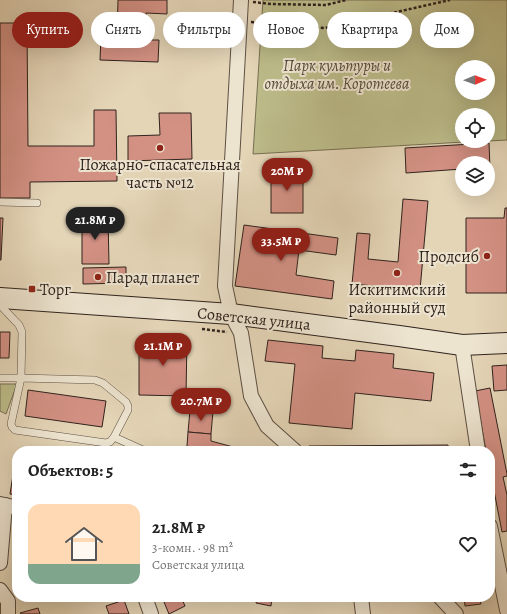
<!DOCTYPE html>
<html lang="ru">
<head>
<meta charset="utf-8">
<style>
  :root { --surface:#fff; --page:#f6f6f6; --text:#222; --muted:#767676; --line:#e0e0e0; --accent:#8f2418 }
  body { margin:0; font-family:Alegreya,serif; background:var(--page); color:var(--text); height:100vh; display:flex; flex-direction:column; font-size:15px; white-space:nowrap }
  * { box-sizing:border-box; margin:0 }
  p { font-size:13px; color:var(--muted) }
  .icon { flex:none; width:22px; height:22px; fill:none; stroke:currentColor; stroke-width:2; stroke-linecap:round; stroke-linejoin:round }
  .map { position:relative; flex:1; overflow:hidden }
  .drawer { position:absolute; left:12px; top:446px; width:483px; height:156px; display:flex; flex-direction:column; background:var(--surface); border-radius:16px; box-shadow:0 4px 16px #0002 }
  .drawer>* { flex:none }
  .guide { position:absolute; left:12px; top:12px; width:483px; height:36px; display:flex; gap:8px }
  .needle { width:26px; rotate:89deg }
  .controls { position:absolute; left:455px; top:60px; display:grid; gap:8px }
  .controls a { display:grid; place-items:center; width:40px; height:40px; border-radius:50%; background:var(--surface); box-shadow:0 4px 16px #0002; font-size:20px }
  .price { position:absolute; translate:-50% -34px; padding:0 9px; border-radius:14px; background:var(--accent); color:#fff; font-size:13px; line-height:26px; filter:drop-shadow(0 1px 2px #0008) }
  .price::after { content:''; position:absolute; left:50%; top:24px; width:12px; height:9px; margin-left:-6px; background:inherit; clip-path:polygon(0 0,100% 0,50% 100%) }
  .price.selected { background:#222; color:#fff }
  ul { padding:0; list-style:none }
  li { display:flex; align-items:center; gap:12px; height:100px; padding:0 16px }
  li+li { border-top:1px solid var(--line) }
  li span { display:grid; place-items:center; flex:none; width:112px; height:80px; border-radius:12px; color:#555 }
  li>.icon { margin-inline-start:auto }
  span .icon { width:48px; height:48px; fill:#fffc; stroke-width:1 }
  li b { font-size:17px }
  h2 { display:flex; justify-content:space-between; align-items:center; height:48px; padding:0 16px; font-size:17px }
  .tag { padding:0 14px; border-radius:18px; background:var(--surface); box-shadow:0 4px 16px #0002; font-size:14px; line-height:36px }
  .tag.selected { background:var(--accent); color:#fff }
  .map>svg:first-child { display:block }
</style>
</head>
<body>
<div class="map">
<svg width="507" height="614" viewBox="0 0 507 614">
  <rect width="100%" height="100%" fill="#e4d5b7"/>
  <filter id="stains"><feTurbulence type="fractalNoise" baseFrequency=".005" numOctaves="4"/><feColorMatrix values="0 0 0 0 .2 0 0 0 0 .09 0 0 0 0 .02 0 0 0 .5 -.17"/></filter>
  <radialGradient id="worn" r=".72"><stop offset=".6" stop-color="#630" stop-opacity="0"/><stop offset="1" stop-color="#630" stop-opacity=".3"/></radialGradient>
  <g fill="#bcbb89" stroke="#766f53" fill-rule="evenodd">
    <path d="M263,0H507V140L488,141V115H462V141H482L253,154ZM462,67H488V93H462Z"/>
    <polygon points="0,384 17,384 6,414 0,411"/>
  </g>
  <g fill="#d39184" stroke="#30231d">
    <polygon points="118,0 167,0 167,14 146,13 146,40 159,40 158,62 100,60 101,36 117,36"/>
    <polygon points="0,23 27,23 28,146 94,146 94,110 116,110 117,181 30,182 30,198 0,198"/>
    <polygon points="159,113 191,113 192,159 128,161 128,136 160,135"/>
    <polygon points="489,143 490,168 488,168 488,163 462,163 462,169 406,173 405,148"/>
    <rect x="271" y="172" width="32" height="41"/>
    <polygon points="403,199 428,201 420,290 352,284 357,233 370,234 368,259 398,262"/>
    <polygon points="505,208 507,208 507,293 466,293 466,218 504,218"/>
    <polygon points="82,217 108,217 109,264 82,264"/>
    <polygon points="0,218 3,218 1,260 0,260"/>
    <polygon points="244,225 338,238 336,255 299,250 296,275 334,281 332,299 235,286"/>
    <polygon points="126,267 126,283 83,284 83,268"/>
    <polygon points="0,332 10,332 9,358 0,358"/>
    <polygon points="139,338 187,338 186,396 139,395"/>
    <polygon points="268,340 323,346 322,358 355,361 356,350 394,354 393,368 434,373 431,401 355,393 352,429 289,423 295,364 265,361"/>
    <polygon points="507,365 507,390 494,391 492,366"/>
    <polygon points="490,388 507,474 507,476 503,477 507,495 507,531 502,532 490,470 490,451 486,451 475,391"/>
    <polygon points="28,390 106,401 102,427 25,416"/>
    <polygon points="190,410 213,411 211,434 188,432"/>
    <polygon points="188,432 211,434 211,441 248,451 193,451 187,446"/>
    <polygon points="448,445 448,451 314,451 309,446"/>
    <polygon points="13,475 17,476 17,495 10,494"/>
    <polygon points="175,597 181,597 185,606 169,614 164,602"/>
    <polygon points="257,597 272,597 271,606 256,603"/>
    <polygon points="464,597 480,597 481,604 465,606"/>
    <polygon points="124,600 129,614 109,614 106,606"/>
    <polygon points="38,608 40,614 21,614 20,613"/>
  </g>
  <g fill="none" stroke-linecap="round" stroke-linejoin="round">
    <g stroke="#5d5044" stroke-width="8">
      <g id="lane">
        <polyline points="0,202 37,203"/>
        <polyline points="0,305 19,325 22,332 21,378 0,378"/>
        <polyline points="114,437 128,410 128,406 126,402 103,383 95,380 21,378 11,424 12,427 15,430 106,443 110,442 114,437 145,451"/>
      </g>
    </g>
    <g stroke="#5d5044" stroke-width="16">
      <g id="street">
        <polyline points="241,0 225,286 231,314 241,333 251,396 267,426 295,451"/>
        <polyline points="462,345 478,451"/>
        <polyline points="0,504 5,505 0,563"/>
        <polyline points="5,505 17,508"/>
        <polyline points="490,526 507,610"/>
        <polyline points="0,590 8,601 8,614"/>
        <polyline points="145,597 151,614"/>
        <polyline points="361,597 363,614"/>
        <polyline points="440,597 456,614"/>
      </g>
    </g>
    <g stroke="#30231d" stroke-width="22">
      <polyline id="secondary" points="0,298 231,314 399,336 462,345 507,343"/>
    </g>
    <g stroke="#30231d" stroke-width="2.5" stroke-dasharray="3 2" stroke-linecap="butt">
      <polyline points="253,2 271,4 326,5 346,0"/>
      <polyline points="251,22 325,28 450,0"/>
      <polyline points="202,329 227,332"/>
    </g>
    <use href="#lane" stroke="#ede4d0" stroke-width="7"/>
    <use href="#street" stroke="#ede4d0" stroke-width="14"/>
    <use href="#secondary" stroke="#ede4d0" stroke-width="20"/>
  </g>
  <g fill="#8f2418" stroke="#ede4d0" stroke-width="1.5">
    <circle cx="160" cy="148" r="4"/>
    <circle cx="487" cy="256" r="4"/>
    <circle cx="397" cy="273" r="4"/>
    <circle cx="98" cy="277" r="4"/>
    <rect x="28" y="285" width="8" height="8" rx="2"/>
  </g>
  <g text-anchor="middle" stroke-width="4" stroke-linejoin="round" paint-order="stroke">
    <g font-size="16" font-style="italic" fill="#534938" stroke="#ede4d0">
      <text x="337" y="71">Парк культуры и<tspan x="337" dy="18">отдыха им. Коротеева</tspan></text>
    </g>
    <g font-size="16" fill="#30231d" stroke="#ede4d0">
      <text x="160" y="170">Пожарно-спасательная<tspan x="160" dy="18">часть №12</tspan></text>
      <text x="479" y="262" text-anchor="end">Продсиб</text>
      <text x="106" y="283" text-anchor="start">Парад планет</text>
      <text x="40" y="295" text-anchor="start">Торг</text>
      <text x="397" y="295">Искитимский<tspan x="397" dy="18">районный суд</tspan></text>
    </g>
    <g font-size="16" fill="#30231d" stroke="#ede4d0">
      <text transform="translate(254 318) rotate(6)" y="6">Советская улица</text>
    </g>
  </g>
  <rect width="100%" height="100%" filter="url(#stains)"/>
  <rect width="100%" height="100%" fill="url(#worn)"/>
</svg>
<div class="controls">
<a><svg class="needle" viewBox="-14 -14 28 28"><path d="M0-13l5 13h-10z" fill="#e53935"/><path d="M0 13l5-13h-10z" fill="#767676"/></svg></a>
<a><svg class="icon" aria-label="locate" viewBox="0 0 24 24"><circle cx="12" cy="12" r="6"/><path d="M12 2v4M12 18v4M2 12h4M18 12h4"/></svg></a>
<a><svg class="icon" aria-label="layers" viewBox="0 0 24 24"><path d="M12 4l9 5-9 5-9-5zM3 14l9 5 9-5"/></svg></a>
</div>
<b class="price" style="left:287px;top:192px">20M ₽</b>
<b class="price selected" style="left:95px;top:241px">21.8M ₽</b>
<b class="price" style="left:281px;top:262px">33.5M ₽</b>
<b class="price" style="left:163px;top:367px">21.1M ₽</b>
<b class="price" style="left:201px;top:422px">20.7M ₽</b>
<div class="guide">
<a class="tag selected">Купить</a>
<a class="tag">Снять</a>
<a class="tag">Фильтры</a>
<a class="tag">Новое</a>
<a class="tag">Квартира</a>
<a class="tag">Дом</a>
</div>
<section class="drawer">
<h2>Объектов: 5<svg class="icon" aria-label="filters" viewBox="0 0 24 24"><path d="M4 7h16M4 17h16"/><circle cx="9" cy="7" r="2"/><circle cx="15" cy="17" r="2"/></svg></h2>
<ul>
<li><span style="background:linear-gradient(#ffd9b3 75%,#7fa58c 0)"><svg class="icon" aria-label="home" viewBox="0 0 24 24"><path d="M3 11l9-7 9 7M6 9v11h12V9"/></svg></span><div><b>21.8M ₽</b><p>3-комн. · 98 m²</p><p>Советская улица</p></div><svg class="icon" aria-label="heart" viewBox="0 0 24 24"><path d="M12 20l-8-8c-3-5 5-10 8-4 3-6 11-1 8 4z"/></svg></li>
</ul>
</section>
</div>
</body>
</html>
